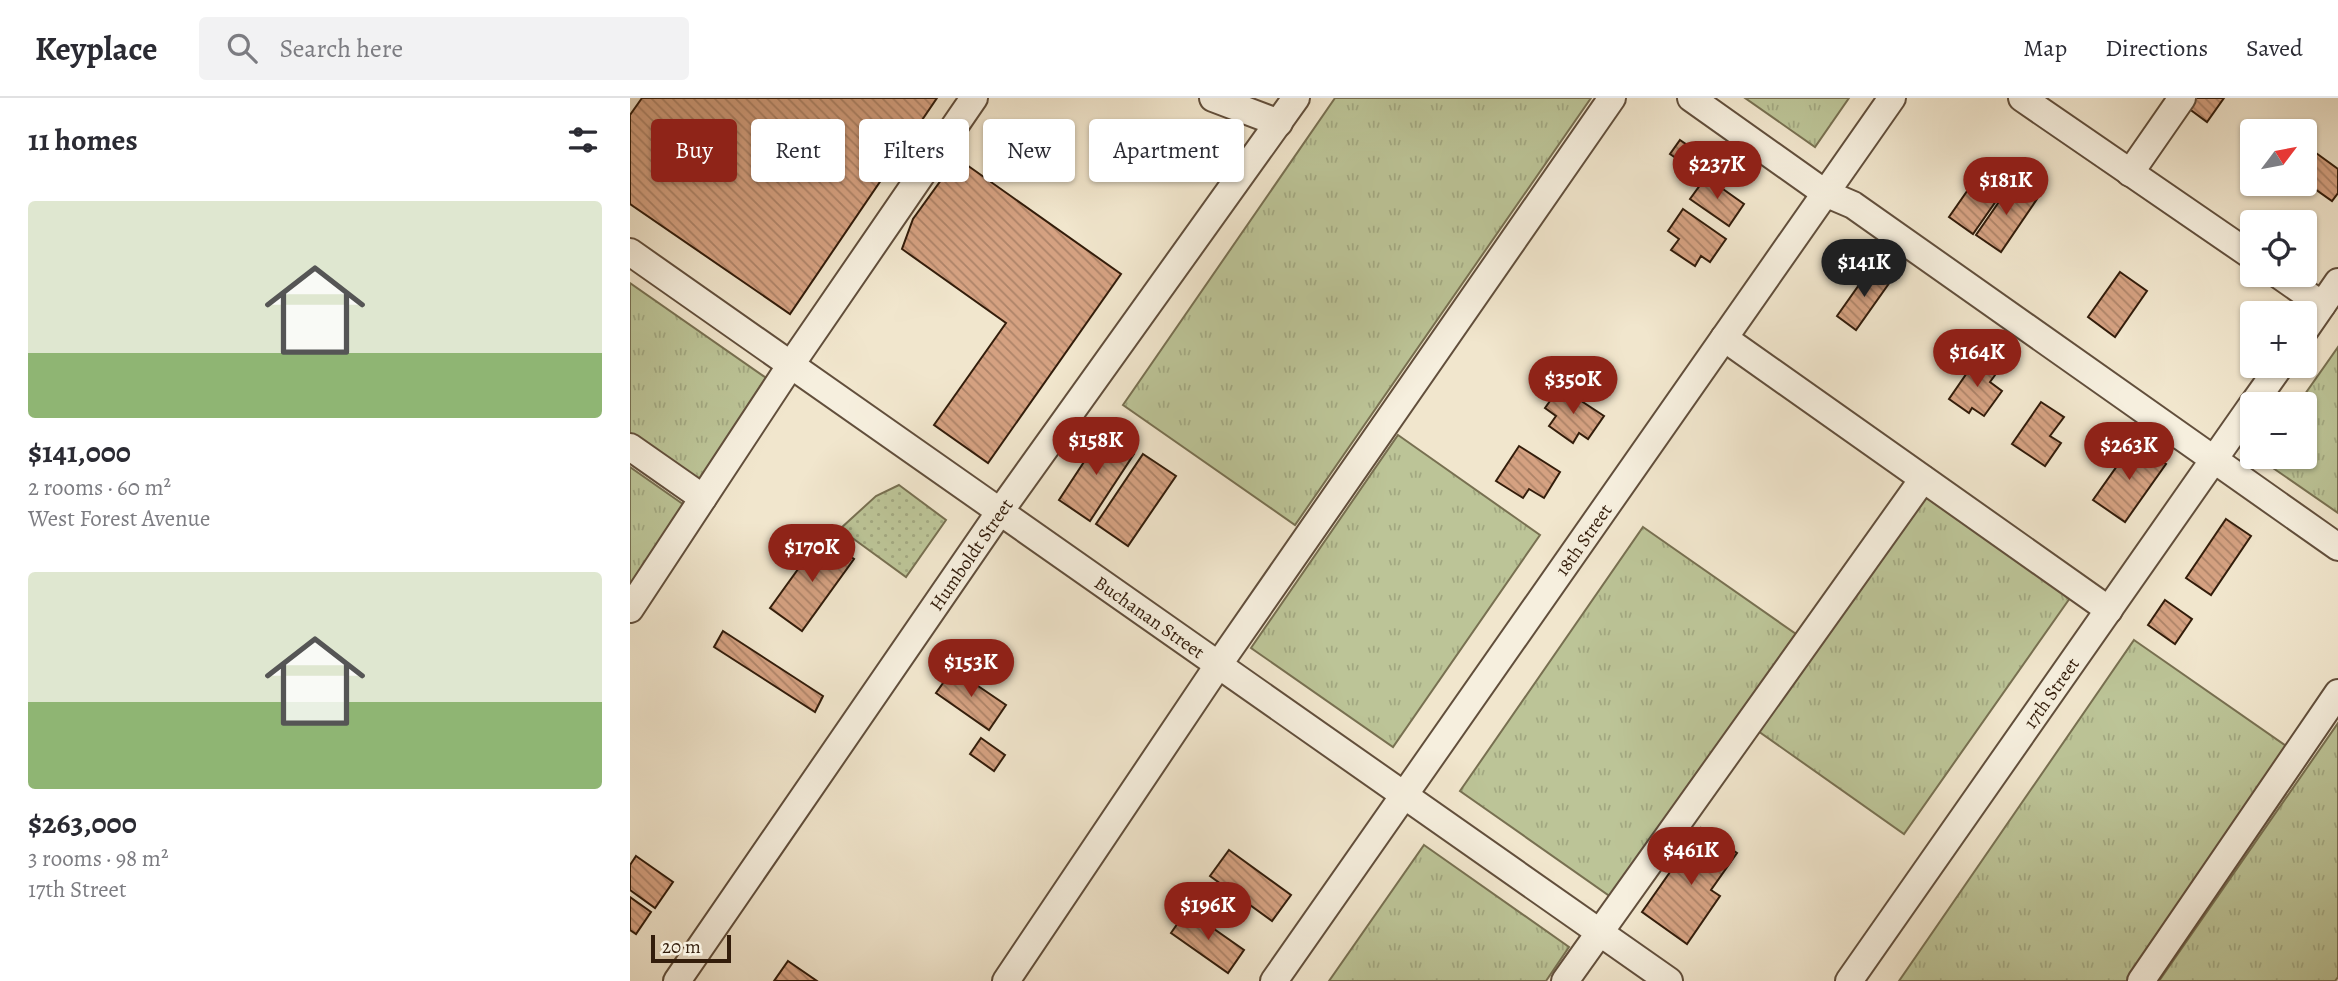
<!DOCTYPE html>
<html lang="en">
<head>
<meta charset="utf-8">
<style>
  :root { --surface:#fff; --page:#f2f2f3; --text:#2b2b33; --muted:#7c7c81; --line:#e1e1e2; --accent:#8f2418 }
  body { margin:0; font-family:Alegreya,serif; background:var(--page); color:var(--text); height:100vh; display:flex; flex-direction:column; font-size:26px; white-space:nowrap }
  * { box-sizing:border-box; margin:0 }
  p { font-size:23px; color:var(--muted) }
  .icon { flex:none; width:38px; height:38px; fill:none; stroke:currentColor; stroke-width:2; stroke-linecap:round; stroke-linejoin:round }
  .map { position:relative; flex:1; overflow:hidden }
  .details { display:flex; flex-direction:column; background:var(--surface); width:630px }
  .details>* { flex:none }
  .banner { position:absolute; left:21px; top:21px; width:665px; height:63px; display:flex; gap:14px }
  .needle { width:46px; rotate:58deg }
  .buttons { position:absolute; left:1610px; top:21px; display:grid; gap:14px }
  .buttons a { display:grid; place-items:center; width:77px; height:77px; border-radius:7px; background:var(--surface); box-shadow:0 2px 5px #0004; font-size:35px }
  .scale { position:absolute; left:21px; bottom:18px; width:80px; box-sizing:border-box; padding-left:7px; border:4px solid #331d0b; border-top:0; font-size:19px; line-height:24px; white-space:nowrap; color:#331d0b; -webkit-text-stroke:5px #f6efde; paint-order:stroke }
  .price { position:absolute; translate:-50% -60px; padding:0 16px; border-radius:24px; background:var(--accent); color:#fff; font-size:23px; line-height:46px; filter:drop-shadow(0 2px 4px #0008) }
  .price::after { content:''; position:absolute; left:50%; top:42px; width:21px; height:16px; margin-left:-10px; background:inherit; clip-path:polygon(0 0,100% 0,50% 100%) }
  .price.on { background:#222; color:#fff }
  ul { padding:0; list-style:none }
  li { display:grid; align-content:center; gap:14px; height:371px; padding:0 28px }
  li span { display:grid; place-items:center; height:217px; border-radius:7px; color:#555 }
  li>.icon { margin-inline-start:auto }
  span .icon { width:126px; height:126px; fill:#fffc; stroke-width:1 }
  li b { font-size:30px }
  h2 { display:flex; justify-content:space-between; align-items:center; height:84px; padding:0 28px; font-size:30px }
  .pill { padding:0 24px; border-radius:7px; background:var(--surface); box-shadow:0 2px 5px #0004; font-size:24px; line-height:63px }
  .pill.on { background:var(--accent); color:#fff }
  header { display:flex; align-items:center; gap:42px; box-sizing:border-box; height:98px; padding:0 35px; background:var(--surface); border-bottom:2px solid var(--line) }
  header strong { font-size:33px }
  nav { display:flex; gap:38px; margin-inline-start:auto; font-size:24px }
  .search { width:490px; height:63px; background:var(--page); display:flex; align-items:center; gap:18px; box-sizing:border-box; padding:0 24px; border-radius:7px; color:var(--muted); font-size:26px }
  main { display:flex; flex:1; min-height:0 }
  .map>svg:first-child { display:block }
</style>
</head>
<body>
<header>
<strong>Keyplace</strong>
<div class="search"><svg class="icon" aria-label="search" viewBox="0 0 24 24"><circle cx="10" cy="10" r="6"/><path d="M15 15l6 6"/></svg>Search here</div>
<nav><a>Map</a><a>Directions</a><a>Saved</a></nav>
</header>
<main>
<section class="details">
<h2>11 homes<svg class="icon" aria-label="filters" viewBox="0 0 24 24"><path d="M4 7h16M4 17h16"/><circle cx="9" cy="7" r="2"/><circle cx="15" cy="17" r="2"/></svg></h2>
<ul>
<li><span style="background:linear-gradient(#dfe7d0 70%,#8fb573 0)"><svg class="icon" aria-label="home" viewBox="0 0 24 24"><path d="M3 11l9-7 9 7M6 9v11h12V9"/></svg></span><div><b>$141,000</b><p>2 rooms · 60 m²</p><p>West Forest Avenue</p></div></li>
<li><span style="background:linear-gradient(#dfe7d0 60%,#8fb573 0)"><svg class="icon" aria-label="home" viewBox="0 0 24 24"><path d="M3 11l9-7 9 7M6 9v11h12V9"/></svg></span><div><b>$263,000</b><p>3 rooms · 98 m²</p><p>17th Street</p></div></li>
</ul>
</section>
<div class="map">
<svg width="1708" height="883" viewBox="0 0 1708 883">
  <defs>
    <pattern id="grass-tufts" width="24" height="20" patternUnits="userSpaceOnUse" patternTransform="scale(1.75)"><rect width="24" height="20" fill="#bcc497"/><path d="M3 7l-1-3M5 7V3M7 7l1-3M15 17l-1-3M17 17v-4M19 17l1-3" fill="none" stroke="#a2a881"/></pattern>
    <pattern id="garden-dots" width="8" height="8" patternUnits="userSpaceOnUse" patternTransform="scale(1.75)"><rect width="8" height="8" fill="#bcc497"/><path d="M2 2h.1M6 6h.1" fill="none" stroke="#a2a881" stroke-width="1.8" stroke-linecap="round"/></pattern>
    <pattern id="building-back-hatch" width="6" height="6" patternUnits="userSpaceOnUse" patternTransform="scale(1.75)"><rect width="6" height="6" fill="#d5a181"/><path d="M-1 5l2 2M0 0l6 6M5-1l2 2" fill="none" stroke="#ad8368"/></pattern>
  </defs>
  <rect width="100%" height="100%" fill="#f1e6cd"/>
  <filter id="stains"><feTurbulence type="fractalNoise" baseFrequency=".00286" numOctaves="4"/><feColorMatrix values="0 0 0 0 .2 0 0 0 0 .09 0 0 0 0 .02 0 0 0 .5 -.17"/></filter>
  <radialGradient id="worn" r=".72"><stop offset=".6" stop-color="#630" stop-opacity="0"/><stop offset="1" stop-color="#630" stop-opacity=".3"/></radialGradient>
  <g fill="url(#grass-tufts)" stroke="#787051" stroke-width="2">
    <polygon points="705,0 961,0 665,427 493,307"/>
    <polygon points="1115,0 1219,0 1185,49"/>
    <polygon points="0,185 142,284 72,385 0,335"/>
    <polygon points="1708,249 1708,415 1630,361 1675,359 1675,306 1668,306"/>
    <polygon points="768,337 910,437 763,649 621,550"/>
    <polygon points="0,369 57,409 0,492"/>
    <polygon points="1293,397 1440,500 1274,736 1128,633"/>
    <polygon points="1013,429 1166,536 981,799 830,693"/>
    <polygon points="1504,542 1659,650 1498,883 1269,883"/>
    <polygon points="1708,625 1708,879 1705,883 1529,883"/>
    <polygon points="794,747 939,849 916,883 699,883"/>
  </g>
  <polygon fill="url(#garden-dots)" stroke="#787051" stroke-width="2" points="269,387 316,422 276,479 210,431 246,398"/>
  <g fill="url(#building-back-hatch)" stroke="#331d0b" stroke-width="2">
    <polygon points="12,0 307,0 160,216 0,106 0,17"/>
    <polygon points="1565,0 1594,0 1577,24 1558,10"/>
    <polygon points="1050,42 1072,57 1062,71 1040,56"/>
    <polygon points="1675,47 1708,71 1708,95 1702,103 1675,84"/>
    <polygon points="327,60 491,176 358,365 304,327 376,225 272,151 283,121"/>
    <polygon points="1356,66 1380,83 1343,136 1319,119"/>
    <polygon points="1076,79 1114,106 1099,128 1060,101"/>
    <polygon points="1382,85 1407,101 1371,154 1346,137"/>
    <polygon points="1053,111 1096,141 1080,164 1071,158 1065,168 1041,152 1049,141 1038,133"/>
    <polygon points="1627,114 1642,124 1622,124 1622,148 1609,139"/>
    <polygon points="1241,170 1260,184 1226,232 1207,218"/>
    <polygon points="1490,174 1517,193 1485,239 1458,219"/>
    <polygon points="1348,259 1368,273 1360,284 1372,293 1354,318 1342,310 1339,315 1319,301"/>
    <polygon points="930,289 974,318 958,341 949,335 943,345 919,328 926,318 915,310"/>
    <polygon points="1411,304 1434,319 1420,338 1431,345 1415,368 1382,346"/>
    <polygon points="473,335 504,356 460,423 429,402"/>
    <polygon points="1504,344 1536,366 1495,424 1463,402"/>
    <polygon points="889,348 930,374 914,400 899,391 893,400 866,383"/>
    <polygon points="513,356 546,378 498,448 466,426"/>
    <polygon points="1596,421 1621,438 1581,497 1556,480"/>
    <polygon points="192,438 224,461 172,533 140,510"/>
    <polygon points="1535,502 1562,521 1545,546 1518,527"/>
    <polygon points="93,533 193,598 185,614 84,549"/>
    <polygon points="323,571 376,607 359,632 306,595"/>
    <polygon points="351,640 375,657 364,673 340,656"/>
    <polygon points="1071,730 1107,755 1081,792 1090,798 1057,846 1012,814"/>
    <polygon points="599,752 661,797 642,823 580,778"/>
    <polygon points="6,758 43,784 25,810 0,792 0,767"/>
    <polygon points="0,799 21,814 6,836 0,832"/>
    <polygon points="557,812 614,852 598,875 541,835"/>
    <polygon points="158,863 187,883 144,883"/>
  </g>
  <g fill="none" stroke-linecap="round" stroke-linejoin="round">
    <g stroke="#624f3c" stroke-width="30">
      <g id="minor">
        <polyline points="583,0 649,25"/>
        <polyline points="1061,0 1195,95 1223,107 1708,449"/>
        <polyline points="1392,0 1622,158"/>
        <polyline points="1500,75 1552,0"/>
        <path id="s1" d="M0,154L1039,883"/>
        <polyline points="1649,177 1692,207"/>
        <polyline points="1675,232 1708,184"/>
        <polyline points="1094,240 1479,512"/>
        <polyline points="1623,306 1650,268"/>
        <polyline points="0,349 73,400"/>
        <polyline points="0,511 162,265 344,0"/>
        <path id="s2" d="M47,883L371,412L666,0"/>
        <polyline points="376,883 589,566 982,0"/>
        <path id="s3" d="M644,883L1262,0"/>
        <polyline points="935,883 1293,381"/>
        <path id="s4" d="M1219,883L1622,307"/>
        <polyline points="1511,883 1708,595"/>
      </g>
    </g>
    <use href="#minor" stroke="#f6efde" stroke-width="26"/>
  </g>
  <g text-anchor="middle" stroke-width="5" stroke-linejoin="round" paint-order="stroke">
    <g font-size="19" fill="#331d0b" stroke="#f6efde">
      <text dy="7" stroke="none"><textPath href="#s3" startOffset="539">18th Street</textPath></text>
      <text dy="7" stroke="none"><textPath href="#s2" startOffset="518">Humboldt Street</textPath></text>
      <text dy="7" stroke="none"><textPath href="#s1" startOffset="635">Buchanan Street</textPath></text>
      <text dy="7" stroke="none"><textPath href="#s4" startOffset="352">17th Street</textPath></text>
    </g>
  </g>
  <rect width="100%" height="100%" filter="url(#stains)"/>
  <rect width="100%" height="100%" fill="url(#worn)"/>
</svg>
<div class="buttons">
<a><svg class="needle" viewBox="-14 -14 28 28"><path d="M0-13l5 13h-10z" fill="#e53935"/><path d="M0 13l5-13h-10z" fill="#7c7c81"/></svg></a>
<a><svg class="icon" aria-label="locate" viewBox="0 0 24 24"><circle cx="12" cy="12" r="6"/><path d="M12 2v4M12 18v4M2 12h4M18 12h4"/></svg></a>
<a>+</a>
<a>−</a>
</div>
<div class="scale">20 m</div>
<b class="price" style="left:1087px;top:103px">$237K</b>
<b class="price" style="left:1376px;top:119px">$181K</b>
<b class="price on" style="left:1234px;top:201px">$141K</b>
<b class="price" style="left:1347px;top:291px">$164K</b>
<b class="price" style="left:943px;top:318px">$350K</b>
<b class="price" style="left:466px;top:379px">$158K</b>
<b class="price" style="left:1499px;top:384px">$263K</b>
<b class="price" style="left:182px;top:486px">$170K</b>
<b class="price" style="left:341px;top:601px">$153K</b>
<b class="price" style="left:1061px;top:789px">$461K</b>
<b class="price" style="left:578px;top:844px">$196K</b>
<div class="banner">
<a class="pill on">Buy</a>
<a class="pill">Rent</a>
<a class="pill">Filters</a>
<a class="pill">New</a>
<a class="pill">Apartment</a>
</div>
</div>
</main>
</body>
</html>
